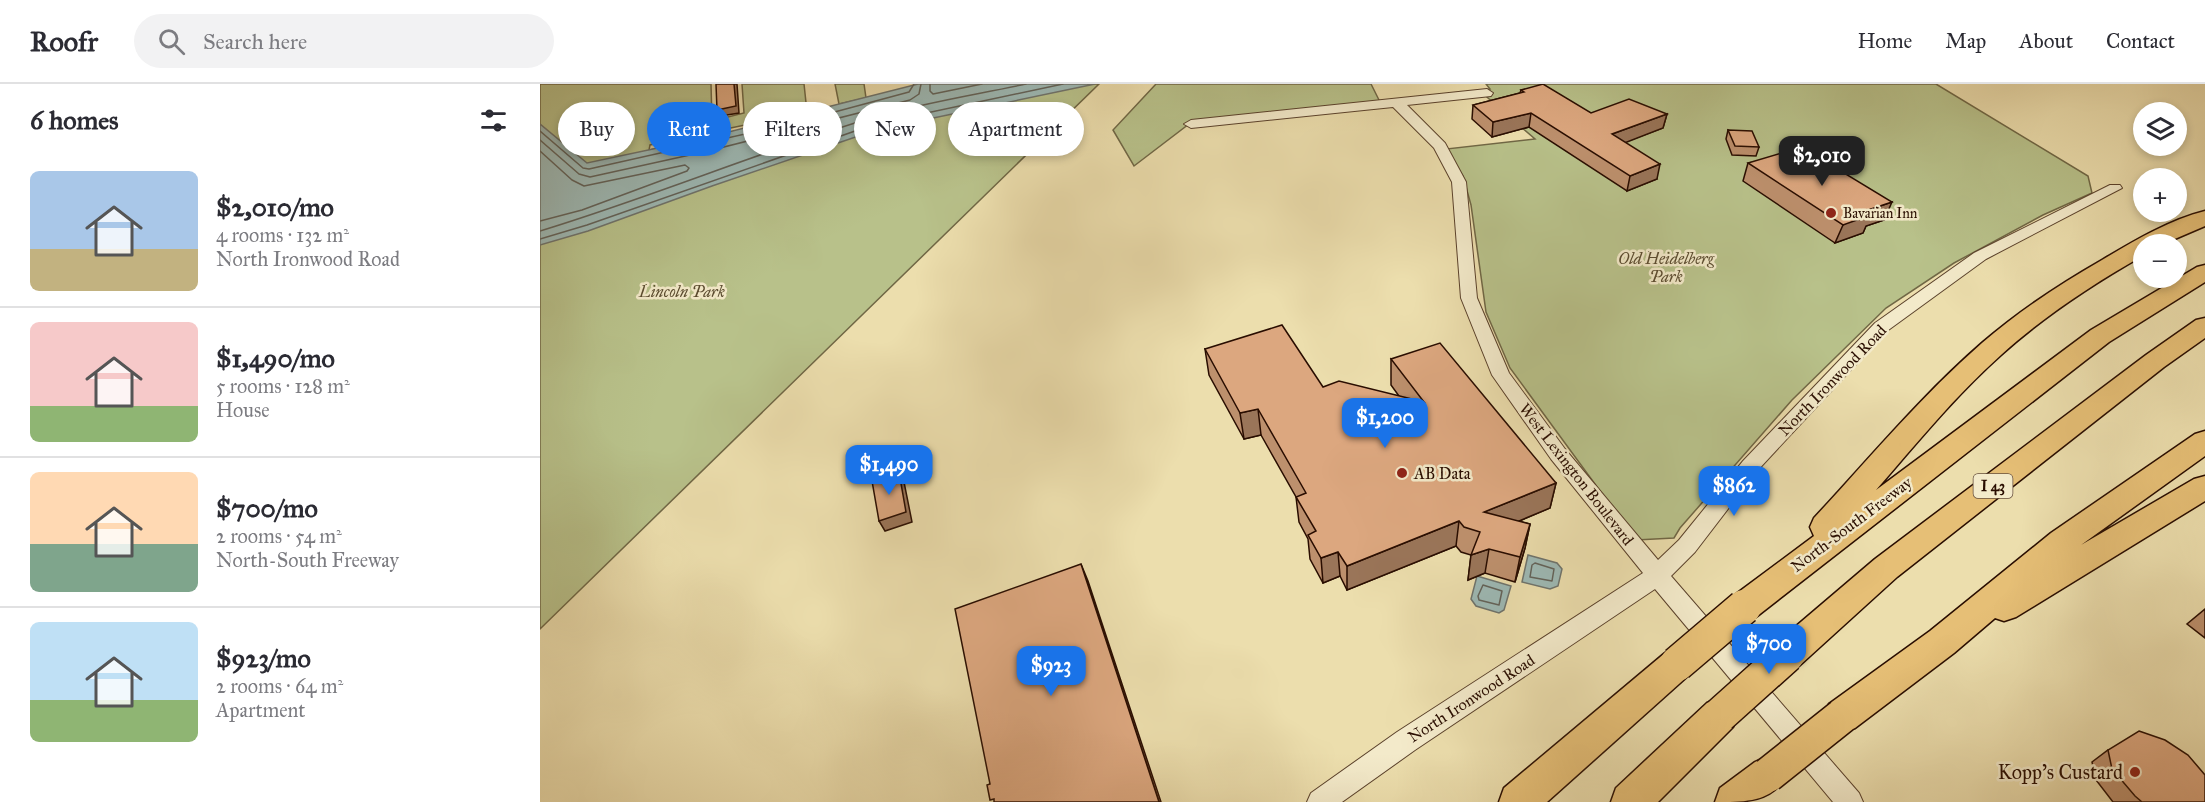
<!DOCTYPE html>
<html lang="en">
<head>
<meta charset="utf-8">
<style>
  :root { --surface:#fff; --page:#f2f2f3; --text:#2b2b33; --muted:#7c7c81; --line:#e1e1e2; --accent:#1a73e8 }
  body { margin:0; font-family:"IM FELL Great Primer",serif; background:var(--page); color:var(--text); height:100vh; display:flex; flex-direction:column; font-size:22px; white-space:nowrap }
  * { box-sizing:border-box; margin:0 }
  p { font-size:20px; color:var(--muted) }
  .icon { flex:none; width:33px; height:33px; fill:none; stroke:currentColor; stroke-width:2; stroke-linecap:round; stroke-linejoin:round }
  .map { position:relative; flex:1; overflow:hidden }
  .side { display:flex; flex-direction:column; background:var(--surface); width:540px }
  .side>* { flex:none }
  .top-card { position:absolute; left:18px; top:18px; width:570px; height:54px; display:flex; gap:12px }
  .fabs { position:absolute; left:1593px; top:18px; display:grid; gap:12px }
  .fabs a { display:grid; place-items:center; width:54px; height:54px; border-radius:50%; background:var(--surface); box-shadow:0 3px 9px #0003; font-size:30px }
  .price { position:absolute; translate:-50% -51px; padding:0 14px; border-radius:12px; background:var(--accent); color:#fff; font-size:20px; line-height:39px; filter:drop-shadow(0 2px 3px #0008) }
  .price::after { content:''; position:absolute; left:50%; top:36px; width:18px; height:14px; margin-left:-9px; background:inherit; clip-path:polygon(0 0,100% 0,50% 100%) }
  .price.selected { background:#222; color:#fff }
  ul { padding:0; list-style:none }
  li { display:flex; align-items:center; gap:18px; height:150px; padding:0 30px }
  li+li { border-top:2px solid var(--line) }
  li span { display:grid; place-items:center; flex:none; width:168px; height:120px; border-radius:9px; color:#555 }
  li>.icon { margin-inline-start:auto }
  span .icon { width:72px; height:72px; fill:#fffc; stroke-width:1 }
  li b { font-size:26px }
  h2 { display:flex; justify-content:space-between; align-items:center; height:72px; padding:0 30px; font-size:26px }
  .pill { padding:0 21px; border-radius:27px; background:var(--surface); box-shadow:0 3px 9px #0003; font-size:21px; line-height:54px }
  .pill.selected { background:var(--accent); color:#fff }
  header { display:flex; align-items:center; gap:36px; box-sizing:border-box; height:84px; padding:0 30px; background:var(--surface); border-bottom:2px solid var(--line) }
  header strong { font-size:28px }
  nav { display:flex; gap:33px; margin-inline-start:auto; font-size:21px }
  .search { width:420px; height:54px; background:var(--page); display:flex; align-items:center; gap:15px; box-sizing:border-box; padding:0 21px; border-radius:33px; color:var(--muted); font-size:22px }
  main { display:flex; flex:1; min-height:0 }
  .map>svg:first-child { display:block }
</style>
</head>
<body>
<header>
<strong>Roofr</strong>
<div class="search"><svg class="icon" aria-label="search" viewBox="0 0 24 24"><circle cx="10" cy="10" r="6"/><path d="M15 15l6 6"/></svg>Search here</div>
<nav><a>Home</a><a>Map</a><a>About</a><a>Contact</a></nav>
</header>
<main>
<section class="side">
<h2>6 homes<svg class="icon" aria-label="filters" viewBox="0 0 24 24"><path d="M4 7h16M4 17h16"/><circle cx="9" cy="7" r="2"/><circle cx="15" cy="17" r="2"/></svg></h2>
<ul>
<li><span style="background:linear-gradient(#a9c7e8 65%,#c2b280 0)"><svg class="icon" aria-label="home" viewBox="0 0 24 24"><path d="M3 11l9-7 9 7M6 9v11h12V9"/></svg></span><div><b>$2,010/mo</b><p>4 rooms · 132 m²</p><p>North Ironwood Road</p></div></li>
<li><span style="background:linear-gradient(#f6c9c9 70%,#8fb573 0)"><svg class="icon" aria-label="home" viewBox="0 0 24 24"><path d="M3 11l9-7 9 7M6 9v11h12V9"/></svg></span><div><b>$1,490/mo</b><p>5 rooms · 128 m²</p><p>House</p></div></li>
<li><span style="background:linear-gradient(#ffd9b3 60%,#7fa58c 0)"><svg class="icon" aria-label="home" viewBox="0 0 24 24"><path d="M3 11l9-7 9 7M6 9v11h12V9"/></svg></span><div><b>$700/mo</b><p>2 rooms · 54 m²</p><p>North-South Freeway</p></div></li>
<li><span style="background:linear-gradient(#bfe0f5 65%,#8fb573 0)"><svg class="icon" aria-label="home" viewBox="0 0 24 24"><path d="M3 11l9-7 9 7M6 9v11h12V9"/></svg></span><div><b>$923/mo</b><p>2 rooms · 64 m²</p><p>Apartment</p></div></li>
</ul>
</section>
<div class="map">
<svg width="1665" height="718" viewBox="0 0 1665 718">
  <rect width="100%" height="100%" fill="#ecdead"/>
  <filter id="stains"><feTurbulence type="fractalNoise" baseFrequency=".00333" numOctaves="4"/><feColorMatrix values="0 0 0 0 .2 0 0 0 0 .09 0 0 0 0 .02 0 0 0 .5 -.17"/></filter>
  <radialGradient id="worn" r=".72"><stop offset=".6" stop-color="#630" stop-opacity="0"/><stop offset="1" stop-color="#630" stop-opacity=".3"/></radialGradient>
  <g fill="#b8c18a" stroke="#706745" stroke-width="1.5">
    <polygon points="0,0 171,0 172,37 204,29 202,0 264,0 267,28 110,61 109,66 435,0 559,0 0,545"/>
    <polygon points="295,0 324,0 326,14 299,20"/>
    <polygon points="616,0 831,0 840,18 653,37 594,82 573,46"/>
    <polygon points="946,0 1396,0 1548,92 1552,109 1503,131 1414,179 1346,224 1252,316 1140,444 1134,454 1096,456 970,284 946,228 931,121 923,92 906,65 995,55 940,7 950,5"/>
  </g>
  <g fill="#9db9b5" stroke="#6f746d" stroke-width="1.5">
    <polygon points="378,0 555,0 336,46 172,102 48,147 0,161 0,40 47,79 165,54"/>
    <polygon points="988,471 1017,479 1022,485 1018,502 1010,505 982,498"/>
    <polygon points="937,492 971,502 964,526 959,529 936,522 931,515"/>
  </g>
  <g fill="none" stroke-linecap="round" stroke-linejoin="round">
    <g stroke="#63635a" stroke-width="1.5">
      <polyline points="390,0 390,7 393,10 442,0"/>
      <polyline points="0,47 43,84 49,85 250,40 369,8 374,0"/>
      <polyline points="0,56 39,90 50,93 168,67 370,16 379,10 381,0"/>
      <polyline points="0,67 32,96 44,102 145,81 149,84 147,87 42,126 0,137"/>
      <path d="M0,147C112,113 219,68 331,34C382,19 434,11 486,0"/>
      <polyline points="0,155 47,141 335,40 523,0"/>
      <polygon points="995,479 1014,485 1012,497 990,493 992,481"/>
      <polygon points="943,501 962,507 959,521 939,516 938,512"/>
    </g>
    <g stroke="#5a412b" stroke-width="2">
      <polygon id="minor" points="947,5 953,9 951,12 867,21 905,59 926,98 937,214 969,289 1025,365 1118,476 1139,456 1203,377 1335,239 1434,169 1570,101 1580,101 1582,104 1446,175 1347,247 1217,387 1155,468 1131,492 1319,709 1323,718 1293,718 1115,505 875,666 802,718 767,718 771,709 857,648 1103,489 1011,375 952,291 921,214 912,98 894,64 853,23 651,44 644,40 651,36"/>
    </g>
    <g stroke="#290d00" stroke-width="3">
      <g id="highway">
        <path d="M1665,127V142L1623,160H1604V171C1553,200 1504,232 1461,271C1415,312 1376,360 1336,406L1551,246L1657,183L1665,181V198L1569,258L1216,533L1204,537L1192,533L1187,523L1192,513L1274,452L1270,443L1274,434C1329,375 1381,312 1442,259C1479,227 1520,200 1562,176C1594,157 1629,136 1665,127Z"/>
        <polygon points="1665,234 1665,254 1624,283 1357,493 1259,582 1247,586 1235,582 1230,571 1235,560 1335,475 1606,271 1656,236"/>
        <polygon points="1665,347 1665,372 1541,461 1654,395 1665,392 1665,417 1476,533 1464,537 1455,534 1414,569 1315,644 1302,649 1289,644 1284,632 1289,620 1390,547 1511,449 1655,350"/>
        <polygon points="1137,564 1149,569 1154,580 1149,591 1007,718 959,718 964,704 1125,569"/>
        <polygon points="1180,614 1193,619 1198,631 1193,643 1118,718 1071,718 1076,704 1167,619"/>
        <path d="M1228,672L1241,678L1247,691C1232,718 1207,718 1175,718L1180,704L1215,678Z"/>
      </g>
    </g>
    <use href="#minor" fill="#f3eaca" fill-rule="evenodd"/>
    <use href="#highway" fill="#e6bf76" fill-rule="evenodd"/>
    <g stroke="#290d00" stroke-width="37" stroke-linecap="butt">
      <g id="highway-bridge">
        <polyline points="1137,580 1204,523"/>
        <polyline points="1180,631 1247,571"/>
        <polyline points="1228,691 1302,632"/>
      </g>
    </g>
    <use href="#highway-bridge" stroke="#e6bf76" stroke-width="34"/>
  </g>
  <g fill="#bd906d" stroke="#290d00" stroke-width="1.5">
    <polygon points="981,6 1051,29 1127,30 1123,44 1085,58 1117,95 1087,107 989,43 952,53 932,35 933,21 980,9"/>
    <polygon points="1188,46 1219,63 1216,72 1192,71 1186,55"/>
    <polygon points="1249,74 1344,136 1326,142 1323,149 1295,159 1203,97 1208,79"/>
    <polygon points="665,265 783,303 859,312 851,301 851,275 1016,399 1010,424 979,437 990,440 985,464 975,498 945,489 928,496 931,471 921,468 916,462 807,506 800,492 783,499 770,475 768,455 759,438 756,413 721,351 704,355 669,291"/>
    <polygon points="1665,525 1665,554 1647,540"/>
    <polygon points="1568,666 1665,718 1573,718 1556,696 1552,678"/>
  </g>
  <g fill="#9a7559" stroke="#290d00" stroke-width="1.5">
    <polygon points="194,0 197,0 199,29 181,32 177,26"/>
    <polygon points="991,29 989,43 952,53 953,38"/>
    <polygon points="1127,30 1123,44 1069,65 1072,50"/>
    <polygon points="1120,80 1117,95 1087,107 1090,92"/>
    <polygon points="1352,118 1344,136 1326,142 1323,149 1295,159 1303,141 1325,127"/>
    <polygon points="718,325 721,351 704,355 700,329"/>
    <polygon points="359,388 364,398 372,438 345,447 339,437"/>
    <polygon points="1016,399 1010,424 941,453 944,428"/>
    <polygon points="919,437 916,462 807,506 807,482"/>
    <polygon points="990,440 985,464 975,498 980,473"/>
    <polygon points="949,465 945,489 928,496 931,471"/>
    <polygon points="798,468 800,492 783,499 781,474"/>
    <polygon points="541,480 548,497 621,718 619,718"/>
  </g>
  <g fill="#dca77f" stroke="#290d00" stroke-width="1.5">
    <polygon points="176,0 194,0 196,22 177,26"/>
    <polygon points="1003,0 1051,29 1089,15 1127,30 1072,50 1120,80 1090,92 991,29 953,38 933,21 984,8 981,6"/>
    <polygon points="1188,46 1212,47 1219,63 1195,62"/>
    <polygon points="1242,69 1249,74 1257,72 1273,82 1278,80 1288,87 1296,84 1352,118 1325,127 1331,131 1303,141 1208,79"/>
    <polygon points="742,241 783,303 799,297 884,318 851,275 900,259 1016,399 944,428 990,440 980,473 949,465 931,471 940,448 924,443 919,437 807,482 798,468 781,474 768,451 776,447 756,413 766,409 718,325 700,329 665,265"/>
    <polygon points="359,388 366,428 339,437 332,397"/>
    <polygon points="541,480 619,718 454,718 454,715 450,716 447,701 450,700 415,525"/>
    <polygon points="1599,647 1625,656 1648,671 1665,691 1665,718 1602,718 1595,712 1572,685 1568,666"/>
  </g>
  <g fill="#8f2418" stroke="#f3eaca" stroke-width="2">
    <circle cx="1291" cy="129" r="6"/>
    <circle cx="862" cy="389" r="6"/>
    <circle cx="1595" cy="688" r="6"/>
  </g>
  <g text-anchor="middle" stroke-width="5" stroke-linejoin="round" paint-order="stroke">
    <g font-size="14" fill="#290d00" stroke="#f3eaca" text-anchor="start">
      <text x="1303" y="134">Bavarian Inn</text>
    </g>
    <rect fill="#f3eaca" stroke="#664f3d" stroke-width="1.5" x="1433.5" y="390" width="39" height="24" rx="4.5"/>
    <g font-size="15" font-weight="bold" fill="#290d00">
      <text x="1453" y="407">I 43</text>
    </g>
    <g font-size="16" font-style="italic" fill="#5b4c30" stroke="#f3eaca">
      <text x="1126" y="180">Old Heidelberg<tspan x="1126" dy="18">Park</tspan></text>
      <text x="142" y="213">Lincoln Park</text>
    </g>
    <g font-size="16" fill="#290d00" stroke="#f3eaca">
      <text transform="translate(1292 296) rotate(-46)" y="6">North Ironwood Road</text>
      <text transform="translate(1037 390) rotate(52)" y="6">West Lexington Boulevard</text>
      <text transform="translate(1311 440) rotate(-37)" y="6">North-South Freeway</text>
      <text transform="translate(931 614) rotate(-33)" y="6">North Ironwood Road</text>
    </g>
    <g font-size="16" fill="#290d00" stroke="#f3eaca" text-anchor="start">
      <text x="874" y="395">AB Data</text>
    </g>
    <g font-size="20" fill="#290d00" stroke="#f3eaca" text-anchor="end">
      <text x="1583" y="695">Kopp's Custard</text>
    </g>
  </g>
  <rect width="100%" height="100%" filter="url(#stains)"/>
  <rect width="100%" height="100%" fill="url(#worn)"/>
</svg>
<div class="fabs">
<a><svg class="icon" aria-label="layers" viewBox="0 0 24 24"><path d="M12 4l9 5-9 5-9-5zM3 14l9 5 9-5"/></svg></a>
<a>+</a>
<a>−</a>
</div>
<b class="price selected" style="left:1282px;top:103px">$2,010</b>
<b class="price" style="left:845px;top:365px">$1,200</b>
<b class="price" style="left:349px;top:412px">$1,490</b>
<b class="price" style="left:1194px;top:433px">$862</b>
<b class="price" style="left:1229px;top:591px">$700</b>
<b class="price" style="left:511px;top:613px">$923</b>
<div class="top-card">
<a class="pill">Buy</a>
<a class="pill selected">Rent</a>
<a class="pill">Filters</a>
<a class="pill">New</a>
<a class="pill">Apartment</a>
</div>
</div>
</main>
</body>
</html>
